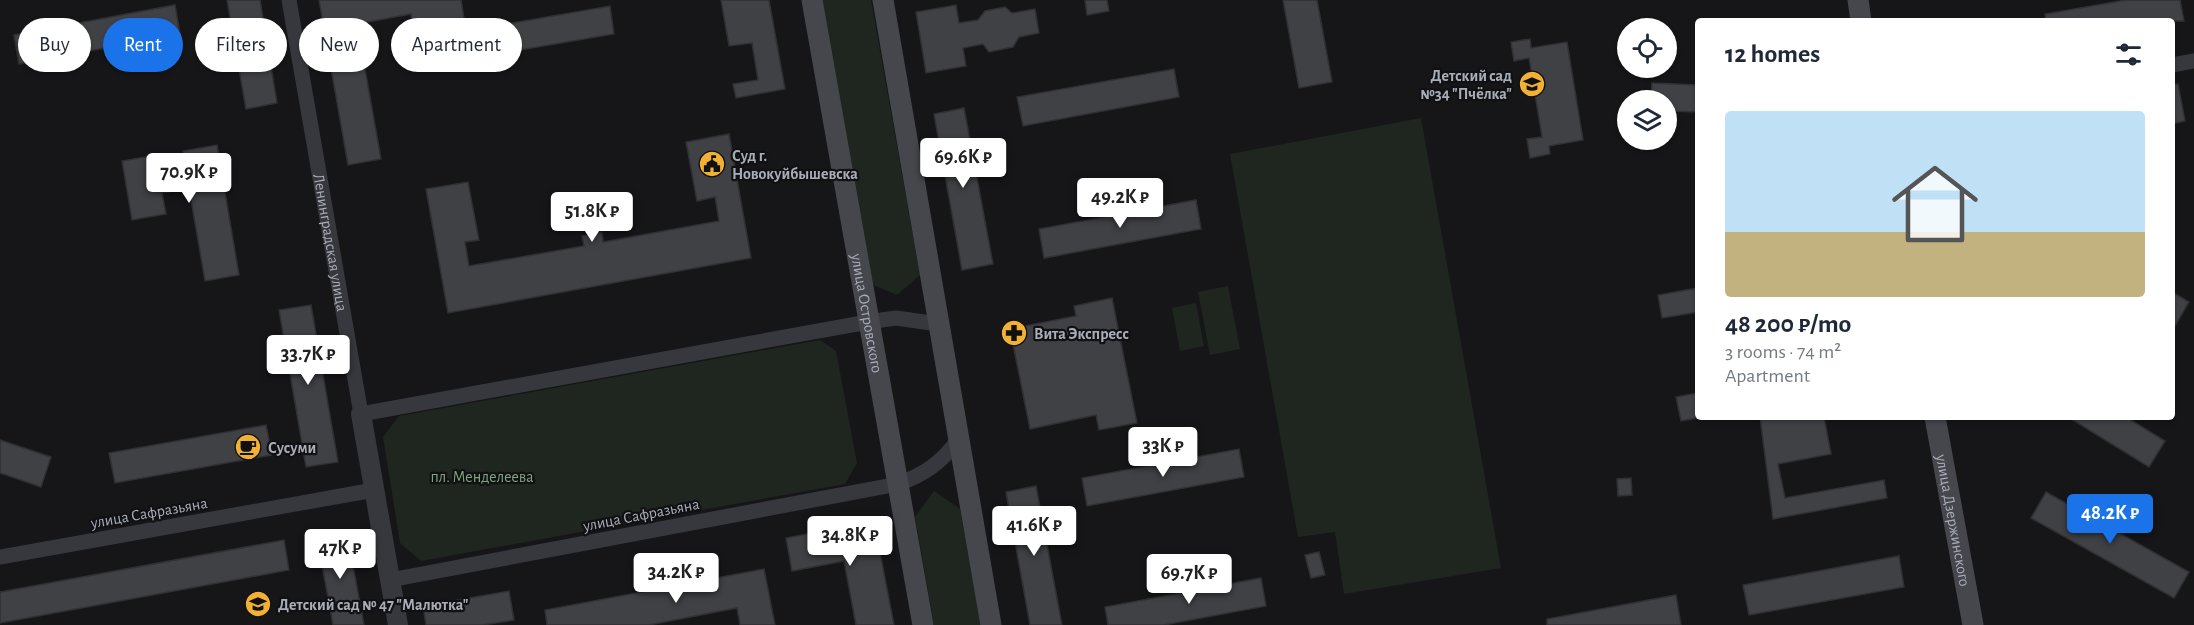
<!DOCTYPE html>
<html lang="en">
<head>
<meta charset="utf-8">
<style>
  :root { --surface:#fff; --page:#f2f2f3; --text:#1f2937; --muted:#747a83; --line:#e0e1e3; --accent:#1a73e8 }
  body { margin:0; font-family:"Alegreya Sans",sans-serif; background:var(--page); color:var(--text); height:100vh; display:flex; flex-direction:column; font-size:22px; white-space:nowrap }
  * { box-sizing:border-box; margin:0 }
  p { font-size:20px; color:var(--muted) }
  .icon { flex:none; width:33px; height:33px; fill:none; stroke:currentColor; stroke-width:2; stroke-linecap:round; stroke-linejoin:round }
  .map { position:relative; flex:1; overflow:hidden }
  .side { position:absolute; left:1695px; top:18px; width:480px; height:402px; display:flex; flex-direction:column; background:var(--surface); border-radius:6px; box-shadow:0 2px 4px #0004 }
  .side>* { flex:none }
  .hud { position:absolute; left:18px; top:18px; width:570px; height:54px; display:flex; gap:12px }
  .controls { position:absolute; left:1617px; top:18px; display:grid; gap:12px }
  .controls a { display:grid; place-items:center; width:60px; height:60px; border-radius:50%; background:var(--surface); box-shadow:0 2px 4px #0004; font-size:30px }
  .price { position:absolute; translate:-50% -51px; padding:0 14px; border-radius:6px; background:#fff; color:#222; font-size:20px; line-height:39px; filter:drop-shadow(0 2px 3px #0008) }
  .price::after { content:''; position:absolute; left:50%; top:36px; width:18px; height:14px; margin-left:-9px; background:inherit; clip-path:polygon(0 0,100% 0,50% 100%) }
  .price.selected { background:var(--accent); color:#fff }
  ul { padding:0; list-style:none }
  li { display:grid; align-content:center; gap:12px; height:318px; padding:0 30px }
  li+li { border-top:2px solid var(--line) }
  li span { display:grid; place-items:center; height:186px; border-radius:6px; color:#555 }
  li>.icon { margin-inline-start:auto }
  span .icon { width:108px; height:108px; fill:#fffc; stroke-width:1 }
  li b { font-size:26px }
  h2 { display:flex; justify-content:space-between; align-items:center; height:72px; padding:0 30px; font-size:26px }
  .tag { padding:0 21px; border-radius:27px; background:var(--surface); box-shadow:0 2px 4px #0004; font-size:21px; line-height:54px }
  .tag.selected { background:var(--accent); color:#fff }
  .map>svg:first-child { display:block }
</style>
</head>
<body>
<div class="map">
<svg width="2194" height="625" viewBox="0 0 2194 625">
  <rect width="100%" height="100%" fill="#161618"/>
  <g fill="#1e261f">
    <polygon points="822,0 871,0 920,275 897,295 871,284"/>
    <polygon points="1421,118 1501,568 1344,594 1335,532 1298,537 1230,154"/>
    <polygon points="1228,286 1240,349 1210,355 1198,292"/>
    <polygon points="1196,303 1204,346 1180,351 1172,308"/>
    <polygon points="820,340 836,351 857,463 845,484 421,561 400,543 383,437 399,416"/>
    <polygon points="934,491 960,509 981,625 934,625 915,517"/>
  </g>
  <g fill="#404145" stroke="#303034" stroke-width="1.5">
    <polygon points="227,0 260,0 277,103 246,109"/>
    <polygon points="319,0 461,0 466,31 610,6 614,34 420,67 411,14 357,24 381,159 348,165"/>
    <polygon points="721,0 769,0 785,89 736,98 733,84 758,80 752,43 729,46"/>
    <polygon points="1085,0 1107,0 1109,11 1087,15"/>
    <polygon points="1283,0 1317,0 1332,82 1299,88"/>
    <polygon points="2126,0 2180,0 2184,21 2046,21 2045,14"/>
    <polygon points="175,5 180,34 19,64 14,35"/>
    <polygon points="956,5 959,23 978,20 985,11 1005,7 1012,13 1035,9 1039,33 1019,37 1013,47 989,52 983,44 963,48 966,66 926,73 916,12"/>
    <polygon points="1530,39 1531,48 1567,42 1583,140 1549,146 1550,154 1530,158 1527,139 1542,137 1529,58 1514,61 1511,42"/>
    <polygon points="1174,69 1179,97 1023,126 1017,97"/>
    <polygon points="1652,83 1698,85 1698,112 1666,111 1666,100 1651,100"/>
    <polygon points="2178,84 2185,121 2172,124 2172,85"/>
    <polygon points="964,108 993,264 962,270 934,114"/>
    <polygon points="729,134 751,258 448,313 426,189 468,182 479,240 465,242 469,266 584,246 582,236 602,232 603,242 719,221 715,197 697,201 686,142"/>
    <polygon points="217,145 239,275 205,281 189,188 162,193 166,214 132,220 122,161 156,155 161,181 188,177 183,151"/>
    <polygon points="1196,200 1201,229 1044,258 1039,229"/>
    <polygon points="1698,288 1698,312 1662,318 1658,295"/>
    <polygon points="2172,292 2189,302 2172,331"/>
    <polygon points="1112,298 1137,423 1099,430 1096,415 1030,429 1010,329 1076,316 1074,306"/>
    <polygon points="311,305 338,462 306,467 279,310"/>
    <polygon points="1698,393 1698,418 1681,421 1676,397"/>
    <polygon points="1760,417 1824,417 1831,454 1778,464 1785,498 1884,480 1887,498 1773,519"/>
    <polygon points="2068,417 2126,417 2165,441 2149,467"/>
    <polygon points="266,425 272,455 115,483 109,453"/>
    <polygon points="0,440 51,457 41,487 0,473"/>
    <polygon points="1239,449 1244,477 1087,506 1082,478"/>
    <polygon points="1631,478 1632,495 1618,496 1617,479"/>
    <polygon points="1036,486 1062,625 1030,625 1006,492"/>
    <polygon points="2046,492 2189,572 2174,598 2031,518"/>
    <polygon points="874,521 894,625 856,625 844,561 792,571 786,538"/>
    <polygon points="347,533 364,625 333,625 317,538"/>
    <polygon points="284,540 289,570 0,623 0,592"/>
    <polygon points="1319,552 1325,575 1311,578 1305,555"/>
    <polygon points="1899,556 1904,587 1749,615 1743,585"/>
    <polygon points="764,569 775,625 740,625 737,608 649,625 547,625 545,610"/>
    <polygon points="1261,578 1266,606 1164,625 1108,625 1105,607"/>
    <polygon points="509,591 514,620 483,625 426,625 423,606"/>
    <polygon points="1676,595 1681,625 1547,625 1547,619"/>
  </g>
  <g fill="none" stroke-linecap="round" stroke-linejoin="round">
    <g stroke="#37383d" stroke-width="15">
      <path id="s1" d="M289,0L361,414L868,322L896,318L938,324"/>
      <polyline points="2172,65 2194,61"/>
      <polyline points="0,557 374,490"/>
      <path d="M390,580L898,484C925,474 941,463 958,440"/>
    </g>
    <polyline stroke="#37383d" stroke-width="20" points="361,414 398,625"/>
    <g stroke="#45474d" stroke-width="21">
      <path id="s2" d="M812,0L923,625"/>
      <polyline points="883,0 991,625"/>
      <polyline points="1858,0 1861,21"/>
      <path id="s3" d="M1935,417L1973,625"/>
    </g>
  </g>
  <defs>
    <g id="school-disc" transform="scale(1.35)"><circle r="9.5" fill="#f2b134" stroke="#111113"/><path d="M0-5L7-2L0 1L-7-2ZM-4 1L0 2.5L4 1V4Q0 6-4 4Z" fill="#111"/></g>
    <g id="civic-disc" transform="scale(1.35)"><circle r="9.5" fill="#f2b134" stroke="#111113"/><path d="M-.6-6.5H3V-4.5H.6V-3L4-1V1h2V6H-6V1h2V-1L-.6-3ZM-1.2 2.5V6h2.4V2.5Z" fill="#111"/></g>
    <g id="pharmacy-disc" transform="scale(1.35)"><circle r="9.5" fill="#f2b134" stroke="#111113"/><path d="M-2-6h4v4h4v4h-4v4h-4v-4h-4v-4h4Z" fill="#111"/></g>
    <g id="cafe-disc" transform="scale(1.35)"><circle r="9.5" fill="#f2b134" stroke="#111113"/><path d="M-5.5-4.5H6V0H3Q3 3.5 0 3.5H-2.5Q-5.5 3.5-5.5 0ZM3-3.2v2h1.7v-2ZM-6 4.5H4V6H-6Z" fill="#111"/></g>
  </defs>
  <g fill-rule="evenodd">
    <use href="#school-disc" x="1532" y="84"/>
    <use href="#civic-disc" x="712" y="164"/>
    <use href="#pharmacy-disc" x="1014" y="333"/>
    <use href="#cafe-disc" x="248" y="447"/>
    <use href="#school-disc" x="258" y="604"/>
  </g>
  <g text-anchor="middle" stroke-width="4.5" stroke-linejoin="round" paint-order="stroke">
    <g font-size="16" font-weight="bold" fill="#a8adb8" stroke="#111113" text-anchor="start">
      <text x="1512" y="81" text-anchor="end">Детский сад<tspan x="1512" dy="18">№34 "Пчёлка"</tspan></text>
      <text x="732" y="161">Суд г.<tspan x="732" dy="18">Новокуйбышевска</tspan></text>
      <text x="1034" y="339">Вита Экспресс</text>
      <text x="268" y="453">Сусуми</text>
      <text x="278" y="610">Детский сад № 47 "Малютка"</text>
    </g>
    <g font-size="16" fill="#a8adb8" stroke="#111113">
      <text dy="6" stroke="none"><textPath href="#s1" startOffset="246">Ленинградская улица</textPath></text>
      <text dy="6" stroke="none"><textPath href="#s2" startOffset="318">улица Островского</textPath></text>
      <text transform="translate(149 512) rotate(-10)" y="6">улица Сафразьяна</text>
      <text transform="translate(641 514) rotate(-11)" y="6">улица Сафразьяна</text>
      <text dy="6" stroke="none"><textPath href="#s3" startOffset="105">улица Дзержинского</textPath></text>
    </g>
    <g font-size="16" fill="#7fa381" stroke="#111113">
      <text x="482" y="482">пл. Менделеева</text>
    </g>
  </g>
</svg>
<div class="controls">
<a><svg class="icon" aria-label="locate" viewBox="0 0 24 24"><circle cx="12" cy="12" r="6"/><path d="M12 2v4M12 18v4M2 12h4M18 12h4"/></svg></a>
<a><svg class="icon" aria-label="layers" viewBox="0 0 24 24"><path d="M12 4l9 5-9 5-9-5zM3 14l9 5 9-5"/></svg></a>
</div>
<b class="price" style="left:963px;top:189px">69.6K ₽</b>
<b class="price" style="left:189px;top:204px">70.9K ₽</b>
<b class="price" style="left:1120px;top:229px">49.2K ₽</b>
<b class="price" style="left:592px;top:243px">51.8K ₽</b>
<b class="price" style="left:308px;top:386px">33.7K ₽</b>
<b class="price" style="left:1163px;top:478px">33K ₽</b>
<b class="price selected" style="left:2110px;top:545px">48.2K ₽</b>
<b class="price" style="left:1034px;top:557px">41.6K ₽</b>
<b class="price" style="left:850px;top:567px">34.8K ₽</b>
<b class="price" style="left:340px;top:580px">47K ₽</b>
<b class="price" style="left:676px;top:604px">34.2K ₽</b>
<b class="price" style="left:1189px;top:605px">69.7K ₽</b>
<div class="hud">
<a class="tag">Buy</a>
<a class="tag selected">Rent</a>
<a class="tag">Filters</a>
<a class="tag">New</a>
<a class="tag">Apartment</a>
</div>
<section class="side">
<h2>12 homes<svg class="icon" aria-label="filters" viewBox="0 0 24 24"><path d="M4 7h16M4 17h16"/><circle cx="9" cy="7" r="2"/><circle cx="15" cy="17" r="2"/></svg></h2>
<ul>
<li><span style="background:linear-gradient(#bfe0f5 65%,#c2b280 0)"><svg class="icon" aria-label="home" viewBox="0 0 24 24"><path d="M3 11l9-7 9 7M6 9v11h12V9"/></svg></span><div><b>48 200 ₽/mo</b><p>3 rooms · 74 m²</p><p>Apartment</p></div></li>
</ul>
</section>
</div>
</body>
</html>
